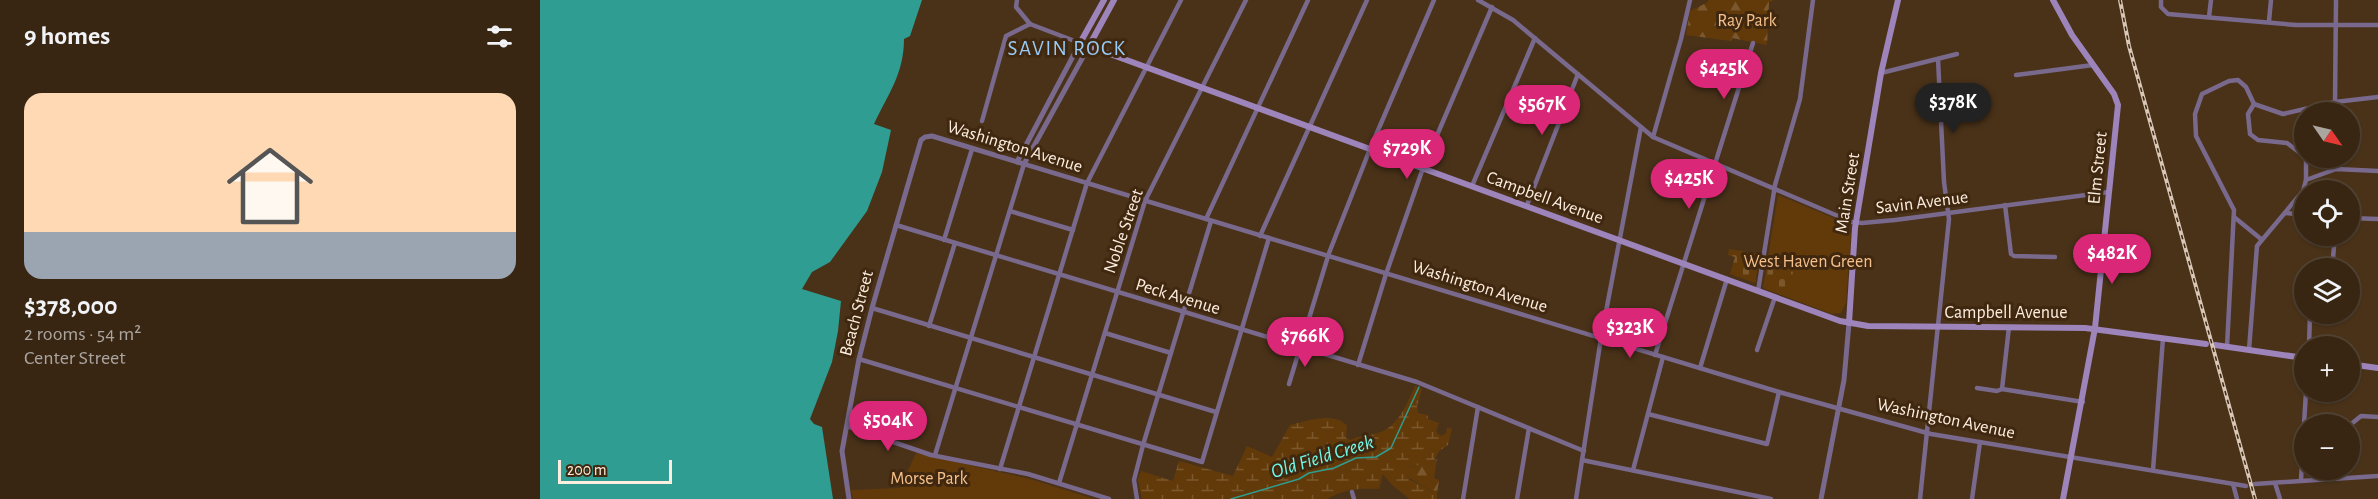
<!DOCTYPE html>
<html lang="en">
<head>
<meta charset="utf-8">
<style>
  :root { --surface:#382613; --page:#3f2e1c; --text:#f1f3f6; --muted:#aba5a0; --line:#524333; --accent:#db2777 }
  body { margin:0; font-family:"Alegreya Sans",sans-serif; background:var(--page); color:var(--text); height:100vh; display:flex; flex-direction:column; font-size:22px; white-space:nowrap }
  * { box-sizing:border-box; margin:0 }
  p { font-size:20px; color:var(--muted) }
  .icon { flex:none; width:33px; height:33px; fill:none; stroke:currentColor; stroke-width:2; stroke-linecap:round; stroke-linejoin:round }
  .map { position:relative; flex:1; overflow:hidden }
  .drawer { display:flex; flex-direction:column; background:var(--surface); width:540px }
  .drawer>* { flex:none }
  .needle { width:39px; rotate:124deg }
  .fabs { position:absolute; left:1754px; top:102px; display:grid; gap:12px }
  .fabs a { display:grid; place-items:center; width:66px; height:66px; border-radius:50%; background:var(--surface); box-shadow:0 2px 4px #0004,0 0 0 2px var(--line); font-size:30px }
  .scale { position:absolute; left:18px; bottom:15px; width:114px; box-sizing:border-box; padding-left:6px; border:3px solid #feeee0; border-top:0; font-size:16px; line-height:21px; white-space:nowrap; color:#feeee0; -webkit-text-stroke:4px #3f280f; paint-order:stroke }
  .price { position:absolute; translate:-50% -51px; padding:0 14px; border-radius:21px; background:var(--accent); color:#fff; font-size:20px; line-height:39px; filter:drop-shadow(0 2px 3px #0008) }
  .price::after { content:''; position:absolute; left:50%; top:36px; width:18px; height:14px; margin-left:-9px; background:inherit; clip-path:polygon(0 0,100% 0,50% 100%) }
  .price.on { background:#222; color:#fff }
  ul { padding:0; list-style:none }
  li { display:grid; align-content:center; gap:12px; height:318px; padding:0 24px }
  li+li { border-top:2px solid var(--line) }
  li span { display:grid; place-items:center; height:186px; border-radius:18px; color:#555 }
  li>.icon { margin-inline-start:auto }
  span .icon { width:108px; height:108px; fill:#fffc; stroke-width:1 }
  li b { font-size:26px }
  h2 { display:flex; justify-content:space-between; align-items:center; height:72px; padding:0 24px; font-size:26px }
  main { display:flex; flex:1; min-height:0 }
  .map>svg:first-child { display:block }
</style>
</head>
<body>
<main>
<section class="drawer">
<h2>9 homes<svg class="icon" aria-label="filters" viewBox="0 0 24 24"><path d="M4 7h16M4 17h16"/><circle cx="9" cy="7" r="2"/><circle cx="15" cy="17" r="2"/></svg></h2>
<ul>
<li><span style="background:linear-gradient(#ffd9b3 75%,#9aa5b1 0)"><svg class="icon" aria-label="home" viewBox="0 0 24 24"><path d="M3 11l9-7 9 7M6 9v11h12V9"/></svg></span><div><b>$378,000</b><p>2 rooms · 54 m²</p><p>Center Street</p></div></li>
</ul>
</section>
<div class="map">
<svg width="1838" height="499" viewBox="0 0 1838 499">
  <defs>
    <pattern id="forest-firs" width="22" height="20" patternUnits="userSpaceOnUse" patternTransform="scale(1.5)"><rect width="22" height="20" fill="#623a09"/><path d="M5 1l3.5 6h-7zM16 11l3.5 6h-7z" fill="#7a572d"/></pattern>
    <pattern id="wetland-marsh" width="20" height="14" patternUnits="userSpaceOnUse" patternTransform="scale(1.5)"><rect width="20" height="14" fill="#623a09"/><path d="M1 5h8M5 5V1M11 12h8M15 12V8" fill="none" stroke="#7a572d"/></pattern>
    <pattern id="cemetery-stones" width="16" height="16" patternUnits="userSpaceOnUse" patternTransform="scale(1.5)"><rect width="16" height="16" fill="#623a09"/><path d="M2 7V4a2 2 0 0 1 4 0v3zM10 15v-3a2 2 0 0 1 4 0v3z" fill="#7a572d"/></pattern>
  </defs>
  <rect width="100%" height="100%" fill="#4a3219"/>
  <g fill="#623a09">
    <polygon points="1238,195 1301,221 1307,225 1311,234 1306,303 1301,313 1292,314 1223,288"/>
    <polygon points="376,453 490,479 554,499 313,499 311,490 360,488"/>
  </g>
  <g fill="url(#forest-firs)">
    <polygon points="1168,0 1234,0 1229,2 1227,45 1192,38 1191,41 1146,35 1150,11 1168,2"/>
    <path d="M897,459L894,478L899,480L897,494L866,476L865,470C875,462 888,467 897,459Z"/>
  </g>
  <path fill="url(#wetland-marsh)" d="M875,386L882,389L877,406L878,413L888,415V419L899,423L896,431L898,434L902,436L906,433L907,428L912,429L908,445L899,451L892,464L871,466L865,470L869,479L897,494V499H870L852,485L843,474L839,489C819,488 804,489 787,499H602L598,480L601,471L633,481L639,461L693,476L707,446L732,457L750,425C766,421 795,411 807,426L806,438L810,440C820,435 828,436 838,433C858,427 867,404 875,386Z"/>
  <g fill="url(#cemetery-stones)">
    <polygon points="1189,249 1220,254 1215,283 1190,274 1195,257 1188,255"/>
    <polygon points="1228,267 1253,272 1248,295 1226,287"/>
  </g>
  <path fill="#2f9d91" d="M0,0H382L370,36L364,39C364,74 348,94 334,124L351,130L342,172L327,211L290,262L272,272L262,289L301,301L298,331L292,362L270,419L274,424L282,427L293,499H0Z"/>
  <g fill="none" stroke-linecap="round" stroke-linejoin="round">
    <polyline stroke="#2f9d91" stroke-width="1.5" points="691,499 759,479 769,473 794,468 816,458 836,457 851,448 879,387"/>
    <g stroke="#79698c" stroke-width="4.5">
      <polyline points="477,0 476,7 490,24"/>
      <polyline points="938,0 973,20 1113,137 1312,222 1322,223 1355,220 1569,192"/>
      <polyline points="1621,0 1621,7 1628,14 1756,25 1838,25"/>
      <polyline points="1669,17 1671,0"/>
      <polyline points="1729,21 1731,0"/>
      <polyline points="490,24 540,43"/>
      <polyline points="1341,73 1417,54"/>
      <polyline points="1476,75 1553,65"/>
      <polyline points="1787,112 1795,102 1796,0"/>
      <polyline points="442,121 466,36 490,24"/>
      <polyline points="1113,137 1141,39 1150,0"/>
      <polyline points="1764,156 1747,143 1718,140 1710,134 1708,114 1714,104 1743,114 1795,102 1838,97"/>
      <polyline points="1766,180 1796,169 1838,171"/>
      <polyline points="932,186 995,38"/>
      <polyline points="987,205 1038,74"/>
      <polyline points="1465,205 1471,254 1474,256 1515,257"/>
      <polyline points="470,211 533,230"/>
      <polyline points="1745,213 1764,215"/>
      <polyline points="1694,217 1721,239"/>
      <polyline points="1809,218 1838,219"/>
      <polyline points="666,219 768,0"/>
      <polyline points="356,225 877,382 1044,451"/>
      <polyline points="720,236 827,0"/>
      <polyline points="404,240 432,149"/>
      <polyline points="1793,258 1795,236"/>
      <polyline points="1218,291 1235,185 1260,99 1273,0"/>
      <polyline points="332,308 676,412"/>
      <polyline points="389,326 415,243"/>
      <polyline points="565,333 631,353"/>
      <polyline points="1769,346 1770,314"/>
      <polyline points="1687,347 1694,210 1656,136 1655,114 1662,94 1689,81 1698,80 1706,87 1714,104"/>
      <polyline points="1217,350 1235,297"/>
      <polyline points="1709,350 1717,246 1763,191 1766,180 1766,158"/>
      <polyline points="1115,355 1213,43"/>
      <polyline points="319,359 662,462 729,238"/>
      <polyline points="818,365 846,274 883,168 952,7"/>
      <polyline points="1160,368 1187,279"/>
      <polyline points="749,384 789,253 830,149 894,0"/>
      <polyline points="1437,388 1457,391 1462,389 1543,402"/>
      <polyline points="1462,389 1469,327"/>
      <polyline points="1108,414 1227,444 1239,392"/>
      <polyline points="1764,424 1766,392"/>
      <polyline points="1810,425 1821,416 1838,417"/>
      <polyline points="307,426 391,455 488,474 569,499"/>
      <polyline points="395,455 484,164 1239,392 1391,434 1706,486"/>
      <polyline points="1042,460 1231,499"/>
      <polyline points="460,469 547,183 641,0"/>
      <polyline points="1093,470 1123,357"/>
      <polyline points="1613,470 1623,338"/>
      <polyline points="1761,480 1764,428"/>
      <polyline points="519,483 605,201 706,0"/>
      <polyline points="1735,483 1740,499"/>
      <polyline points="1693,484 1697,499"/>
      <polyline points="1715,484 1838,476"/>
      <polyline points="812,492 814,499"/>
      <polyline points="597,499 594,480 603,445 671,221"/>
      <polyline points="923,499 938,407"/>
      <polyline points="977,499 989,428"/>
      <polyline points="1036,499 1061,338 1101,127"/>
      <polyline points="1380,499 1409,219 1404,182 1398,59"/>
      <polyline points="1432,499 1440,442"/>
    </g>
    <g stroke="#79698c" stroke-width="5">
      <polyline points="477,162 540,43"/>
      <polyline points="309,499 302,451 319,359 332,308 381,140 385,137 392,136 484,164 549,46"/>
      <polyline points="1281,499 1304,380 1309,323"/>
    </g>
    <g stroke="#9d84ba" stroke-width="6">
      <polyline points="564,0 540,43 1300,321 1328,326 1545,328 1666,344"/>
      <polyline points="1513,0 1532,35 1574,94 1578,105 1555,328 1523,499"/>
      <polyline points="549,46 574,0"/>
      <polyline points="1309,323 1315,228 1341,73 1358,0"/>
      <polyline points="1675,345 1764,358"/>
      <polyline points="1809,364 1838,368"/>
    </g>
    <g stroke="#d8c6b6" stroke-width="4">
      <polyline id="rail" points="1580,0 1589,46 1715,499"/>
    </g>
    <use href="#rail" stroke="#3f280f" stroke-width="1.5" stroke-dasharray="4.5" stroke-linecap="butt"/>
  </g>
  <g text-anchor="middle" stroke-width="6" stroke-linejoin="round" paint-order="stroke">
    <g font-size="18" fill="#f6c08c" stroke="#3f280f">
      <text x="1207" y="26">Ray Park</text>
      <text x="1268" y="267">West Haven Green</text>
      <text x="389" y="484">Morse Park</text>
    </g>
    <g font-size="18" fill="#feeee0" stroke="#3f280f">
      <text transform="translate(475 146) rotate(17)" y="6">Washington Avenue</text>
      <text transform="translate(1557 168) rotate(-84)" y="6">Elm Street</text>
      <text transform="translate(1307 193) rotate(-81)" y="6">Main Street</text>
      <text transform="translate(1005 197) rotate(20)" y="6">Campbell Avenue</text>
      <text transform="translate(1382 202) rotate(-7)" y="6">Savin Avenue</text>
      <text transform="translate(583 231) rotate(-71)" y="6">Noble Street</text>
      <text transform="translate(940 286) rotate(17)" y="6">Washington Avenue</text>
      <text transform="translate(638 296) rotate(17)" y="6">Peck Avenue</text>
      <text x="1466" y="318">Campbell Avenue</text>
      <text transform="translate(316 313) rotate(-75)" y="6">Beach Street</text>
      <text transform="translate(1406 418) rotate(12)" y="6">Washington Avenue</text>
    </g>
    <g font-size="20" font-style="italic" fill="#71faea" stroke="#3f280f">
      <text transform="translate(782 456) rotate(-17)" y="7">Old Field Creek</text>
    </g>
    <g font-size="21" letter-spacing="1.5" fill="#99cbf6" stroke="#3f280f">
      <text x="527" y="55">SAVIN ROCK</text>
    </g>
  </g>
</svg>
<div class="fabs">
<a><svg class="needle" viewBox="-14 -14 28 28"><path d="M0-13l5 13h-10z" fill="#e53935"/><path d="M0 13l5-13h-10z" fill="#aba5a0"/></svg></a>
<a><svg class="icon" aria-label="locate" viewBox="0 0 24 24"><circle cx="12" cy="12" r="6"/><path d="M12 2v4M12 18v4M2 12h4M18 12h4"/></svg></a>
<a><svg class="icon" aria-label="layers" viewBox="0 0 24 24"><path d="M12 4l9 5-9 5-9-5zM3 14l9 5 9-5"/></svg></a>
<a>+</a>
<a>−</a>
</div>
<div class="scale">200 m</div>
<b class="price" style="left:1184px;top:100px">$425K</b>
<b class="price on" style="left:1413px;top:134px">$378K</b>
<b class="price" style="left:1002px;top:136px">$567K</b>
<b class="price" style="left:867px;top:180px">$729K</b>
<b class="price" style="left:1149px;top:210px">$425K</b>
<b class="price" style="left:1572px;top:285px">$482K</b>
<b class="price" style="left:1090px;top:359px">$323K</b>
<b class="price" style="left:765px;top:368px">$766K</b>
<b class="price" style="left:348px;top:452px">$504K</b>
</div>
</main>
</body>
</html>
